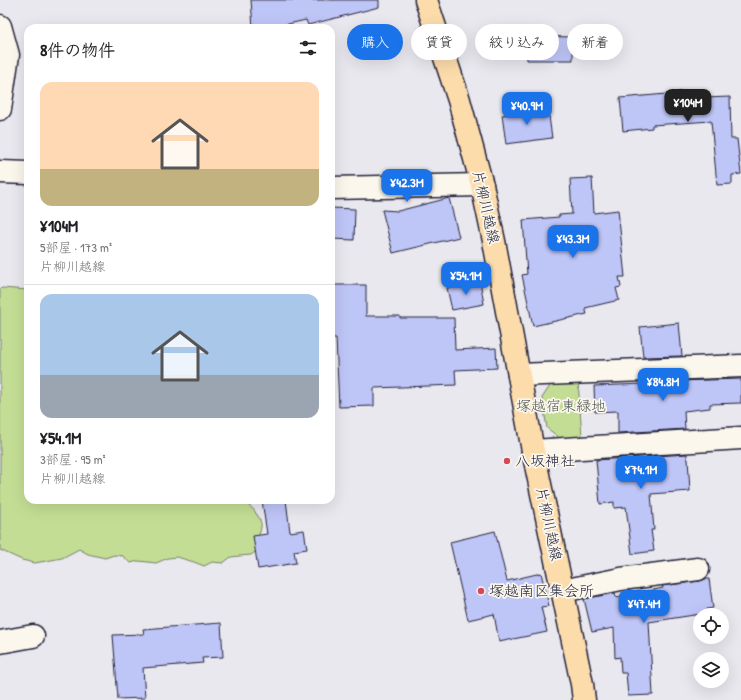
<!DOCTYPE html>
<html lang="ja">
<head>
<meta charset="utf-8">
<style>
  :root { --surface:#fff; --page:#f6f6f6; --text:#202124; --muted:#757577; --line:#e0e0e0; --accent:#1a73e8 }
  body { margin:0; font-family:"Patrick Hand","Klee One",sans-serif; background:var(--page); color:var(--text); height:100vh; display:flex; flex-direction:column; font-size:15px; white-space:nowrap }
  * { box-sizing:border-box; margin:0 }
  p { font-size:13px; color:var(--muted) }
  .icon { flex:none; width:22px; height:22px; fill:none; stroke:currentColor; stroke-width:2; stroke-linecap:round; stroke-linejoin:round }
  .map { position:relative; flex:1; overflow:hidden }
  .sheet { position:absolute; left:24px; top:24px; width:311px; height:480px; display:flex; flex-direction:column; background:var(--surface); border-radius:12px; box-shadow:0 4px 16px #0002 }
  .sheet>* { flex:none }
  .hud { position:absolute; left:347px; top:24px; width:334px; height:36px; display:flex; gap:8px }
  .tools { position:absolute; left:693px; top:608px; display:grid; gap:8px }
  .tools a { display:grid; place-items:center; width:36px; height:36px; border-radius:50%; background:var(--surface); box-shadow:0 4px 16px #0002; font-size:20px }
  .price { position:absolute; translate:-50% -34px; padding:0 9px; border-radius:8px; background:var(--accent); color:#fff; font-size:13px; line-height:26px; filter:drop-shadow(0 1px 2px #0008) }
  .price::after { content:''; position:absolute; left:50%; top:24px; width:12px; height:9px; margin-left:-6px; background:inherit; clip-path:polygon(0 0,100% 0,50% 100%) }
  .price.on { background:#222; color:#fff }
  ul { padding:0; list-style:none }
  li { display:grid; align-content:center; gap:8px; height:212px; padding:0 16px }
  li+li { border-top:1px solid var(--line) }
  li span { display:grid; place-items:center; height:124px; border-radius:12px; color:#555 }
  li>.icon { margin-inline-start:auto }
  span .icon { width:72px; height:72px; fill:#fffc; stroke-width:1 }
  li b { font-size:17px }
  h2 { display:flex; justify-content:space-between; align-items:center; height:48px; padding:0 16px; font-size:17px }
  .tag { padding:0 14px; border-radius:18px; background:var(--surface); box-shadow:0 4px 16px #0002; font-size:14px; line-height:36px }
  .tag.on { background:var(--accent); color:#fff }
  .map>svg:first-child { display:block }
</style>
</head>
<body>
<div class="map">
<svg width="741" height="700" viewBox="0 0 741 700">
  <rect width="100%" height="100%" fill="#e9e8ef"/>
  <filter id="ink" filterUnits="userSpaceOnUse"><feTurbulence type="fractalNoise" baseFrequency=".025" numOctaves="2"/><feDisplacementMap in="SourceGraphic" scale="8" xChannelSelector="R" yChannelSelector="G"/><feConvolveMatrix kernelMatrix="1 2 1 2 8 2 1 2 1" color-interpolation-filters="sRGB"/></filter>
  <g filter="url(#ink)">
    <g fill="#c3de94" stroke="#728068">
      <path d="M2,288L28,290V500H230C242,503 251,503 257,515C259,518 262,523 261,527C260,536 257,532 261,542L258,550L251,555L239,556L231,557L223,563L212,562L204,566L194,562L177,557L168,558L156,563L139,561L130,563L123,556L114,555L105,558L88,554L79,549L62,558L35,563L22,560L0,550V289Z"/>
      <polygon points="578,381 582,437 561,439 547,428 542,398 552,383"/>
    </g>
    <g fill="#bec5f7" stroke="#22223b">
      <polygon points="251,0 379,0 379,7 308,25 306,20 270,28 253,28"/>
      <polygon points="526,36 573,37 573,60 527,60"/>
      <polygon points="703,90 704,98 730,97 731,139 737,139 741,174 732,175 732,184 717,185 711,121 652,125 652,128 623,131 620,98 678,93 678,92"/>
      <polygon points="548,109 552,138 506,144 502,115"/>
      <polygon points="592,178 594,213 618,210 625,277 619,277 621,287 616,288 619,300 585,308 587,314 533,326 522,275 527,274 523,220 559,217 559,215 572,214 570,179"/>
      <polygon points="449,198 459,237 393,253 382,210 398,211"/>
      <polygon points="331,208 355,209 354,240 331,239"/>
      <polygon points="480,281 484,304 452,310 447,288"/>
      <polygon points="331,285 366,285 366,316 400,316 400,318 454,318 455,350 496,348 497,368 455,370 456,385 374,388 374,406 339,407 336,338 331,338"/>
      <polygon points="679,323 682,356 643,357 640,327"/>
      <polygon points="741,379 741,403 710,404 710,408 684,411 685,429 618,433 618,411 595,412 594,386 645,384 645,382"/>
      <polygon points="687,454 687,459 688,459 690,491 651,494 654,530 651,530 654,551 632,554 626,507 614,508 614,502 600,504 596,460"/>
      <polygon points="262,500 286,500 290,532 304,530 307,549 294,551 296,563 258,569 253,536 267,534"/>
      <polygon points="495,531 507,581 541,573 549,606 541,607 547,632 499,642 494,614 468,620 450,542"/>
      <polygon points="705,579 709,579 713,608 707,609 707,613 649,622 653,695 628,696 626,673 621,673 620,657 615,658 614,628 592,632 584,599 615,593 616,598 663,588 662,586 700,581"/>
      <polygon points="221,623 223,657 202,658 203,663 143,668 145,698 118,699 113,635 144,634 143,629"/>
    </g>
    <g fill="none" stroke-linecap="round" stroke-linejoin="round">
      <g stroke="#22223b" stroke-width="25">
        <g id="minor">
          <polyline points="0,26 8,55 0,109"/>
          <polyline points="0,172 28,173"/>
          <polyline points="331,188 482,185"/>
          <polyline points="519,375 741,366"/>
          <polyline points="533,451 741,438"/>
          <polyline points="562,591 621,579 698,569"/>
          <polyline points="0,642 33,636"/>
        </g>
      </g>
      <g stroke="#22223b" stroke-width="25">
        <polyline id="major" points="426,0 459,100 482,185 494,241 533,451 582,684 584,700"/>
      </g>
      <use href="#minor" stroke="#fbf7ec" stroke-width="22"/>
      <use href="#major" stroke="#fddcac" stroke-width="22"/>
    </g>
  </g>
  <g fill="#d1495b" stroke="#fbf7ec" stroke-width="1.5">
    <circle cx="507" cy="461" r="4"/>
    <circle cx="481" cy="591" r="4"/>
  </g>
  <g text-anchor="middle" stroke-width="3.5" stroke-linejoin="round" paint-order="stroke">
    <g font-size="15" fill="#22223b" stroke="#fbf7ec">
      <text transform="translate(486 207) rotate(77)" y="5">片柳川越線</text>
      <text transform="translate(549 524) rotate(78)" y="5">片柳川越線</text>
    </g>
    <g font-size="15" fill="#525a56" stroke="#fbf7ec">
      <text x="561" y="411">塚越宿東緑地</text>
    </g>
    <g font-size="15" fill="#22223b" stroke="#fbf7ec" text-anchor="start">
      <text x="515" y="466">八坂神社</text>
      <text x="489" y="596">塚越南区集会所</text>
    </g>
  </g>
</svg>
<div class="tools">
<a><svg class="icon" aria-label="locate" viewBox="0 0 24 24"><circle cx="12" cy="12" r="6"/><path d="M12 2v4M12 18v4M2 12h4M18 12h4"/></svg></a>
<a><svg class="icon" aria-label="layers" viewBox="0 0 24 24"><path d="M12 4l9 5-9 5-9-5zM3 14l9 5 9-5"/></svg></a>
</div>
<b class="price on" style="left:688px;top:123px">¥104M</b>
<b class="price" style="left:527px;top:126px">¥40.9M</b>
<b class="price" style="left:407px;top:203px">¥42.3M</b>
<b class="price" style="left:573px;top:259px">¥43.3M</b>
<b class="price" style="left:466px;top:296px">¥54.1M</b>
<b class="price" style="left:663px;top:402px">¥84.8M</b>
<b class="price" style="left:641px;top:490px">¥74.1M</b>
<b class="price" style="left:644px;top:624px">¥47.4M</b>
<div class="hud">
<a class="tag on">購入</a>
<a class="tag">賃貸</a>
<a class="tag">絞り込み</a>
<a class="tag">新着</a>
</div>
<section class="sheet">
<h2>8件の物件<svg class="icon" aria-label="filters" viewBox="0 0 24 24"><path d="M4 7h16M4 17h16"/><circle cx="9" cy="7" r="2"/><circle cx="15" cy="17" r="2"/></svg></h2>
<ul>
<li><span style="background:linear-gradient(#ffd9b3 70%,#c2b280 0)"><svg class="icon" aria-label="home" viewBox="0 0 24 24"><path d="M3 11l9-7 9 7M6 9v11h12V9"/></svg></span><div><b>¥104M</b><p>5部屋 · 173 m²</p><p>片柳川越線</p></div></li>
<li><span style="background:linear-gradient(#a9c7e8 65%,#9aa5b1 0)"><svg class="icon" aria-label="home" viewBox="0 0 24 24"><path d="M3 11l9-7 9 7M6 9v11h12V9"/></svg></span><div><b>¥54.1M</b><p>3部屋 · 95 m²</p><p>片柳川越線</p></div></li>
</ul>
</section>
</div>
</body>
</html>
